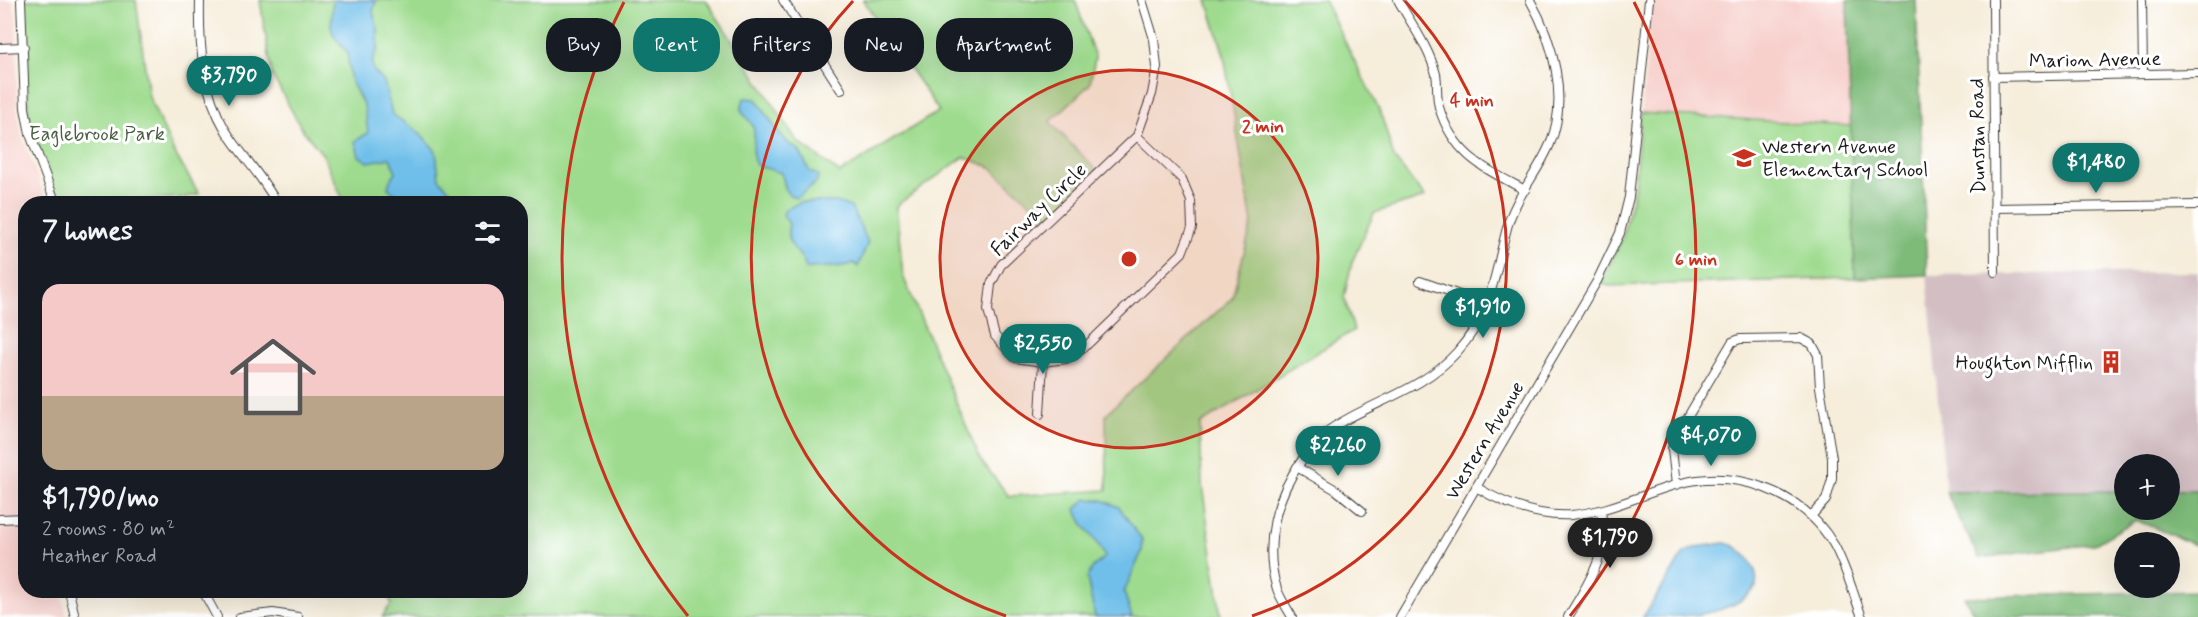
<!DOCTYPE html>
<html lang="en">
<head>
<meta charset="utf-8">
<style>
  :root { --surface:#171b24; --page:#20242c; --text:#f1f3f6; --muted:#9ea1a6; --line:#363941; --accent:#0f766e }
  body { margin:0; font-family:Mynerve,sans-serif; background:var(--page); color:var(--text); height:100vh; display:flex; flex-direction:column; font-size:22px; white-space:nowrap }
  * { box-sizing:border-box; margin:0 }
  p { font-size:20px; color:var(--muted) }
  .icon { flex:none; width:33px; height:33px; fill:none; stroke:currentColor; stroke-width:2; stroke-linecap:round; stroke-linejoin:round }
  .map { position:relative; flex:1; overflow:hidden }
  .details { position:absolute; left:18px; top:196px; width:510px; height:402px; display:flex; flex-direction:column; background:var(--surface); border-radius:24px; box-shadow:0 6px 24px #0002 }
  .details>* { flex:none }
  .guide { position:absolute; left:546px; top:18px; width:570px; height:54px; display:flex; gap:12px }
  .buttons { position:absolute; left:2114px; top:454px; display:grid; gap:12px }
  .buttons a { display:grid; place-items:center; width:66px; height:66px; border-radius:50%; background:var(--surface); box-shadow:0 6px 24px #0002; font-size:30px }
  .price { position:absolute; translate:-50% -51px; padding:0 14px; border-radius:21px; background:var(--accent); color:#fff; font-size:20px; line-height:39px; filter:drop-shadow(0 2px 3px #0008) }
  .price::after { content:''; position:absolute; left:50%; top:36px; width:18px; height:14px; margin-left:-9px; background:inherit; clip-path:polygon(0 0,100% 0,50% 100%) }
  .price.selected { background:#222; color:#fff }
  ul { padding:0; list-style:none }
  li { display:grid; align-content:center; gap:12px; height:318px; padding:0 24px }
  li+li { border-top:2px solid var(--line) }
  li span { display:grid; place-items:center; height:186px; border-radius:18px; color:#555 }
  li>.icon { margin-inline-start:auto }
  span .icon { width:108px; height:108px; fill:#fffc; stroke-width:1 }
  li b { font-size:26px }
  h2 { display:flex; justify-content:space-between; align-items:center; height:72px; padding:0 24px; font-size:26px }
  .pill { padding:0 21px; border-radius:24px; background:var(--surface); box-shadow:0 6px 24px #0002; font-size:21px; line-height:54px }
  .pill.selected { background:var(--accent); color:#fff }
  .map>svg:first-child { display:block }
</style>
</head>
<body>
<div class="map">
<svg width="2198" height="617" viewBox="0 0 2198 617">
  <rect width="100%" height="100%" fill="#fff"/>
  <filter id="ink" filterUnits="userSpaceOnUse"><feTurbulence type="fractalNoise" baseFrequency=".0167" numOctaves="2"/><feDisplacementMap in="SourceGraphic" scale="12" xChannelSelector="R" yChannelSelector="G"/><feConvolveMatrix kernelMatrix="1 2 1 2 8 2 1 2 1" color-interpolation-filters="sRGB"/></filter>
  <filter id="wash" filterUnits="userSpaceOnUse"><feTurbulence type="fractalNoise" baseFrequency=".008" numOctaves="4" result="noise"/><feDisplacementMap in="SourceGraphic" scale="24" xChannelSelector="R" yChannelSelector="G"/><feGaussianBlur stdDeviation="1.35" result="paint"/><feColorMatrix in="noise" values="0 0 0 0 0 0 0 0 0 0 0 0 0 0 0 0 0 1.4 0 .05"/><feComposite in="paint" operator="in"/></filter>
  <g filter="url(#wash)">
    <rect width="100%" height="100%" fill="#f6edda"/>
    <g fill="#f7d0cc">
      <polygon points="0,0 12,0 16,16 17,103 21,134 48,204 26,204 26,591 61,591 67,617 0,617"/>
      <polygon points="1652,0 1847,0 1855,278 1609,286 1601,283 1623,236 1634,190"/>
    </g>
    <polygon fill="#d2bec3" points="2198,272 2198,490 2169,490 2169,465 2124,465 2124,491 1946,492 1927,275"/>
    <g fill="#9edb8e" stroke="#5d7c55" stroke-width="1.5">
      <polygon points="21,0 136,0 149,97 174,152 199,194 183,198 109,200 97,204 56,204 30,134"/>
      <polygon points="260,0 706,0 797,141 840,173 939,111 863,0 1075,0 1095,57 1090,84 1050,122 1099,173 1049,220 990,167 964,157 896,206 903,276 981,461 1009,496 1107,490 1106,414 1232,298 1252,223 1224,55 1207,0 1324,0 1381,114 1394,158 1425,197 1374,213 1352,262 1344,297 1354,330 1200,424 1202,485 1221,617 382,617 392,603 383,591 520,591 520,204 345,204 323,155 302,129 272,75"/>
      <polygon points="1641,113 1851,126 1855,278 1609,286 1601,283 1623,236 1634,190"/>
    </g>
    <g fill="#7ebb79" stroke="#4d6c4a" stroke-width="1.5">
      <polygon points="1847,0 1916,0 1927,275 1855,278"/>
      <polygon points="2169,490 2198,490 2198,546 2136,520 2095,544 1979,558 1946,492 2124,491 2124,510 2169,510"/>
      <polygon points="2198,591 2198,617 1976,617 1964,597"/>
    </g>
    <g fill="#6fbfea" stroke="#466e83" stroke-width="1.5">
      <polygon points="333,0 376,0 373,12 378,29 378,48 372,62 373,70 384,82 392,114 420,133 436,151 439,179 463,204 409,203 402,195 395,194 388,188 390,180 396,172 390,158 368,162 359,156 355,141 368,133 364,106 351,81 347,52 334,36 331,27"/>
      <path d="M744,98L756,99L777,130L789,144L799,150L810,172L818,175L817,182L797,198C781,193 787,186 781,173L756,165C749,153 756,143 754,131C753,121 745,118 741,110Z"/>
      <path d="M801,202H836L851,207L868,242L858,267L854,263C838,270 821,265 806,269C803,249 783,250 789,224L783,215L785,210Z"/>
      <path d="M1086,499L1102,500L1119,507L1142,540V551L1124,592L1132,617H1095L1087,578L1093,567L1105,557C1099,539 1081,529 1076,509Z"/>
      <path d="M1725,543C1743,546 1760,568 1756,587C1732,617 1682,617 1643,617L1684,553L1696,547Z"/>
    </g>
  </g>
  <g filter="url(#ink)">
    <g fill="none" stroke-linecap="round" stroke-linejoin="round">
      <g stroke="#3d3b38" stroke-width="10">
        <g id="minor">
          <polyline points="21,0 25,108 30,134 56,204"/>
          <path d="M200,0C199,45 202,91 226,131C242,156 263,177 277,204"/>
          <polyline points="783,0 841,90"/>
          <path d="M1398,0C1411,23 1429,48 1436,74C1438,85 1436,96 1439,107C1453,155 1484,168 1525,190"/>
          <polyline points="1993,0 1995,272"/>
          <polyline points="2142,0 2143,74"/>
          <polyline points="0,48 24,47"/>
          <polyline points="1993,77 2198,73"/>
          <polyline points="1137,136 1182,179 1191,201 1192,228 1182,253 1088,344 1066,359 1043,362 1015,358 995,336 988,310 991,284 1001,265 1137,136 1152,94 1157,67 1154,39 1142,0"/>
          <polyline points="1994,208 2198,205"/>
          <polyline points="1420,281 1488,305"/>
          <polyline points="1040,414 1043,362"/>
          <polyline points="1297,467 1336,490 1362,511"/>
          <polyline points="1676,485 1672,449 1680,430 1732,342 1740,339 1801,338 1812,344 1818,355 1820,387 1832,458 1832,479 1826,500 1811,516"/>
          <path d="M1476,487C1504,504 1537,517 1571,515C1608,512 1640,495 1675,485C1734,467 1802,491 1834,545C1846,567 1853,593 1862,617"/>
          <polyline points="0,519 26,518"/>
          <polyline points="69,591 75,617"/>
          <polyline points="203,591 217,617"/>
          <polyline points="240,617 273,613 298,617"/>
          <path d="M1292,617C1287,608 1280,598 1277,589C1263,545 1276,496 1302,460C1308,452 1314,441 1322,435C1365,403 1420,393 1457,352C1492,313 1494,276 1507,228C1515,197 1538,173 1550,144C1569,99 1553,40 1530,0"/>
          <polyline points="1400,617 1597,281 1620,233 1629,197 1649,0"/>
          <path d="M1568,617C1589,582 1610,553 1601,511"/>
        </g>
      </g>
      <use href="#minor" stroke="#fff" stroke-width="8"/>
    </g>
  </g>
  <circle cx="1129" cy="259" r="189" fill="#c8321e" fill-opacity=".12"/>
  <g fill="none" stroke="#c8321e" stroke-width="3">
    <circle cx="1129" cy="259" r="189"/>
    <path d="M1006 616A378 378 0 0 1 853 1M1405 1A378 378 0 0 1 1252 616"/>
    <path d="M688 616A567 567 0 0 1 624 2M1634 2A567 567 0 0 1 1570 616"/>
  </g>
  <defs>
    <g id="school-bare" transform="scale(1.8)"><path d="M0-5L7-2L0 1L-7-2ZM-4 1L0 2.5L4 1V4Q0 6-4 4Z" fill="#c8321e" stroke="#fff" stroke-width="2.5" paint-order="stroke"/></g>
    <g id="building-bare" transform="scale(1.8)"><path d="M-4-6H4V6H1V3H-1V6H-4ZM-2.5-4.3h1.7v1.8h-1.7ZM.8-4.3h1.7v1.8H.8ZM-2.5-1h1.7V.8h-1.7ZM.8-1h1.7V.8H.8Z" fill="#c8321e" stroke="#fff" stroke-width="2.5" paint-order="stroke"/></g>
  </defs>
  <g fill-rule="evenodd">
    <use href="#school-bare" x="1744" y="158"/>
    <use href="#building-bare" x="2111" y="362"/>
  </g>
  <g text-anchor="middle" stroke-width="6" stroke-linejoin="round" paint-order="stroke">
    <g font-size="20" fill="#1c1c1c" stroke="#fff">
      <text transform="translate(2095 59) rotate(-1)" y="7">Marion Avenue</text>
      <text transform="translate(1977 136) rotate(-91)" y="7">Dunstan Road</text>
      <text transform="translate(1038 209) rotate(-44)" y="7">Fairway Circle</text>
      <text transform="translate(1484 440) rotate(-59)" y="7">Western Avenue</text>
    </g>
    <g font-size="20" fill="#4a5f44" stroke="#fff">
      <text x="97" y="140">Eaglebrook Park</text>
    </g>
    <g font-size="20" fill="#1c1c1c" stroke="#fff" text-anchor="start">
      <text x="1762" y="153">Western Avenue<tspan x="1762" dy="23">Elementary School</tspan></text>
      <text x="2093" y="369" text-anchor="end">Houghton Mifflin</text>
    </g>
  </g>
  <circle cx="1129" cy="259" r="9" fill="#c8321e" stroke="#fff" stroke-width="3"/>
  <g font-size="18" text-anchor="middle" font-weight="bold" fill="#c8321e" stroke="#fff" stroke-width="6" stroke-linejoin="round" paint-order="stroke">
    <text x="1472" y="106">4 min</text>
    <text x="1263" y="132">2 min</text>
    <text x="1696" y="265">6 min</text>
  </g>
</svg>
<div class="buttons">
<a>+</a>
<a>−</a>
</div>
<b class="price" style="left:229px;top:107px">$3,790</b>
<b class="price" style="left:2096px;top:194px">$1,480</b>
<b class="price" style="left:1483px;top:339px">$1,910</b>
<b class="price" style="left:1043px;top:375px">$2,550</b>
<b class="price" style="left:1711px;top:467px">$4,070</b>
<b class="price" style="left:1338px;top:477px">$2,260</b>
<b class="price selected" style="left:1610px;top:569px">$1,790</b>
<div class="guide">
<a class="pill">Buy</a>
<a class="pill selected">Rent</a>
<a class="pill">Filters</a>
<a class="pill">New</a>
<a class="pill">Apartment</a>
</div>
<section class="details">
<h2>7 homes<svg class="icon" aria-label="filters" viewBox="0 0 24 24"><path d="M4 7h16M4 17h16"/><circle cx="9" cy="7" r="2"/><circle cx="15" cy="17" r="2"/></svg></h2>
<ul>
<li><span style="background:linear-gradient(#f6c9c9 60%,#b9a48a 0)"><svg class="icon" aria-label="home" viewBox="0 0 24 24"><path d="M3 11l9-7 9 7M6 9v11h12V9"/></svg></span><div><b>$1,790/mo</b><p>2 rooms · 80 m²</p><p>Heather Road</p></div></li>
</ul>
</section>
</div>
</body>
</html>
